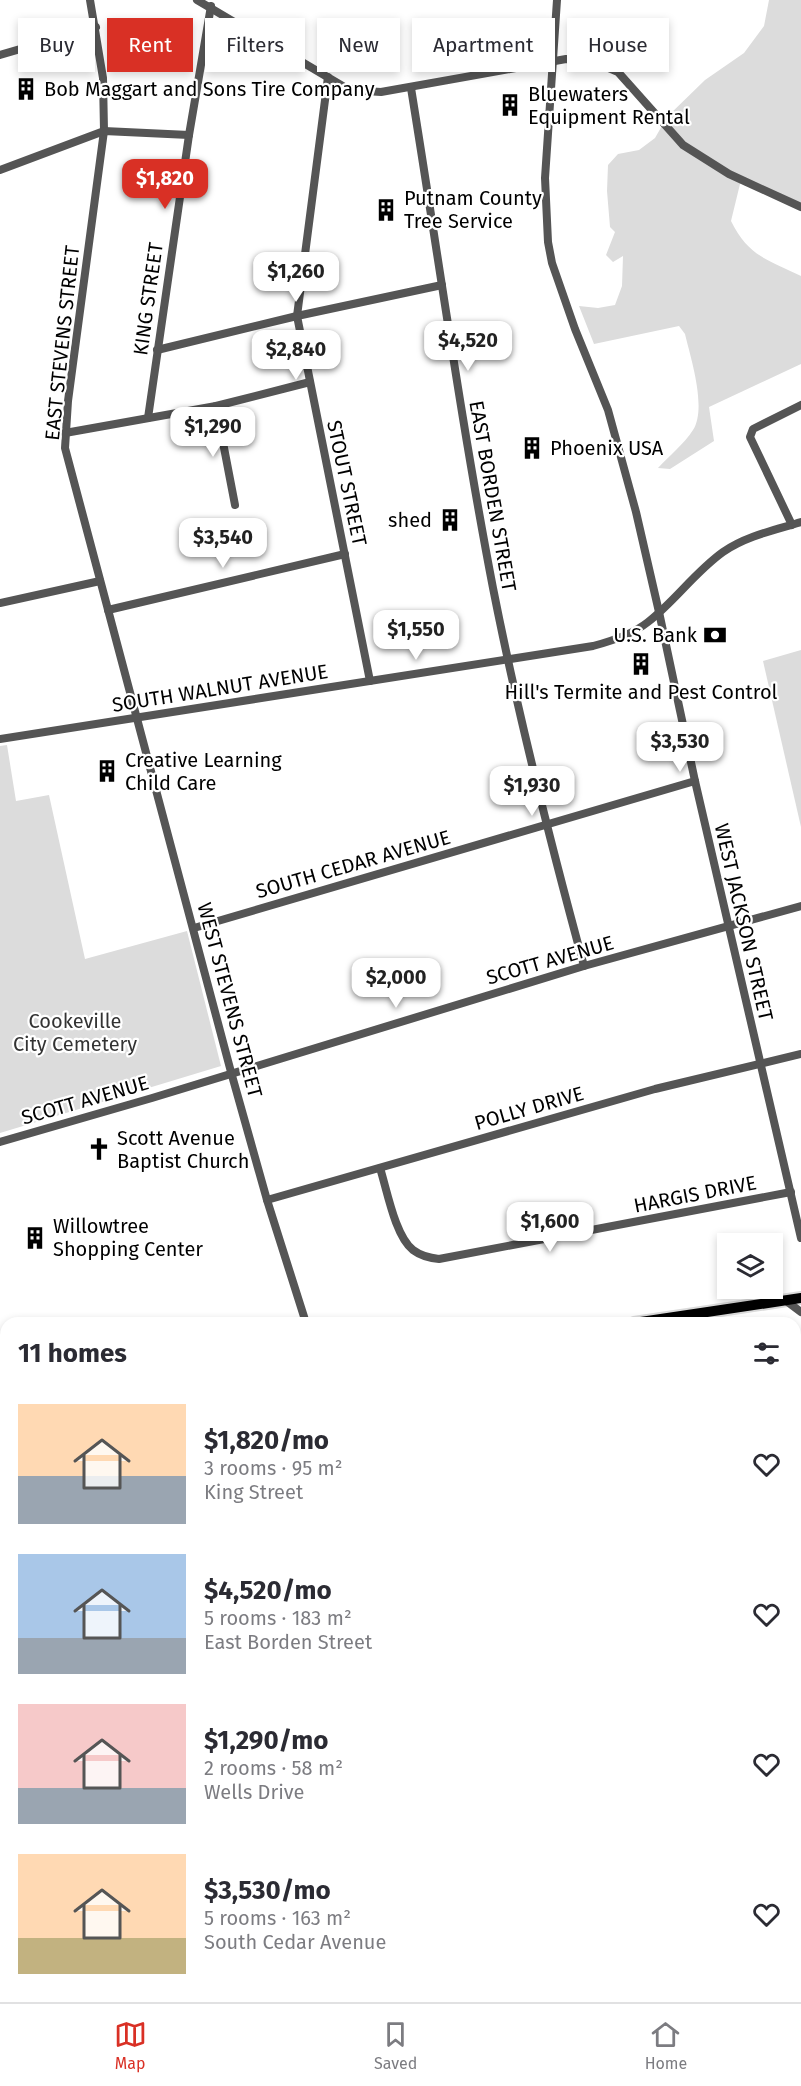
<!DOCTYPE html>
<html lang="en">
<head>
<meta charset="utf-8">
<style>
  :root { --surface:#fff; --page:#f2f2f3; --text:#2b2b33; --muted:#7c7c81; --line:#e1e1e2; --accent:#d93025 }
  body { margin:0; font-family:"Fira Sans",sans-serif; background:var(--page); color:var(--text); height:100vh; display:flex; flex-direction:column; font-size:22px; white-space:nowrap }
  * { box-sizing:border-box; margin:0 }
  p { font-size:20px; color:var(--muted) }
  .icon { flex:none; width:33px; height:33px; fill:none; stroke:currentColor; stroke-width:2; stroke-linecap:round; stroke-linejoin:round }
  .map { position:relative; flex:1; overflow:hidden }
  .details { position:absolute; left:0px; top:1317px; width:801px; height:686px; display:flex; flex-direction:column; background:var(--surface); border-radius:18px 18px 0 0; box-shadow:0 3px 9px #0003 }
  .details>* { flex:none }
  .top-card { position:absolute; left:18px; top:18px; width:765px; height:54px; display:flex; gap:12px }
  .fabs { position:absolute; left:717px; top:1233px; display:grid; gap:12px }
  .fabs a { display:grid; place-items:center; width:66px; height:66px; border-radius:0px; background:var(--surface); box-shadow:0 3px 9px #0003; font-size:30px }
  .price { position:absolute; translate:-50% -51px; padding:0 14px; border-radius:12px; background:#fff; color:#222; font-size:20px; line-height:39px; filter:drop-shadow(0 2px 3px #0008) }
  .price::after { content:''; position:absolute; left:50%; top:36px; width:18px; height:14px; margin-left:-9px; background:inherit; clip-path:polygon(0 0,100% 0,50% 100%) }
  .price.selected { background:var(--accent); color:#fff }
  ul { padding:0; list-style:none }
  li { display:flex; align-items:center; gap:18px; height:150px; padding:0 18px }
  li span { display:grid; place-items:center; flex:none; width:168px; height:120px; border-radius:0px; color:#555 }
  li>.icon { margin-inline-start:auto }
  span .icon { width:72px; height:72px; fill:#fffc; stroke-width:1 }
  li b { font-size:26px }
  h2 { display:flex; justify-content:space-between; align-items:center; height:72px; padding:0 18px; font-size:26px }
  .chip { padding:0 21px; border-radius:0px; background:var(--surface); box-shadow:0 3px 9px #0003; font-size:21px; line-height:54px }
  .chip.selected { background:var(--accent); color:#fff }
  .dock { display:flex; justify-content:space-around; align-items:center; height:84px; border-top:2px solid var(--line); background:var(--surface); font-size:16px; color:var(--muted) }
  .dock a { display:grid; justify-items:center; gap:3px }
  .dock .selected { color:var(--accent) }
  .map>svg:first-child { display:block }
</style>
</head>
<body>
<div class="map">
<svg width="801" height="2002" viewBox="0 0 801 2002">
  <rect width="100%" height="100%" fill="#fff"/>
  <g fill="#dcdcdc">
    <path d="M769,0H801V207L743,180L740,184L731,221C749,257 767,259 801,276V364L709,407L714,441L670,469L658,468C669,456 684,444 693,430C707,408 691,359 685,334L679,326L594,344L579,306L598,308L615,305L622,286L623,256L613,262L606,255L615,232L610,227L607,191L608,165L618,154L639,150L655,138L667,117L705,80L744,53L764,26Z"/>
    <polygon points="801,650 801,827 763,661"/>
    <polygon points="7,745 16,801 49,795 85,959 187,931 221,1066 0,1133 0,746"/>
  </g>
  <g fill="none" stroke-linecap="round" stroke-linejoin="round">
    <g stroke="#dbdbdb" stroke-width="14">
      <g id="major">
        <polyline points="634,1323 801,1298"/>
        <polyline points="0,1441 6,1440"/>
      </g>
    </g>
    <g stroke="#555" stroke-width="8">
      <polyline points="90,0 103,78 104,131 68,401 65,448 231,1072 267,1200 306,1323"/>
      <polyline points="197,0 346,88 365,91 381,92 566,59 590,60 618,72 683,145 729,174 801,207"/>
      <polyline points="557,0 545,178 548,242 552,263 575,329 608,410 636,512 659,612 695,781 801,1238"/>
      <polyline points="0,55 96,27"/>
      <polyline points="328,77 297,316 370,681"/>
      <path d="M411,88C438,254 461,422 493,588C518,715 550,841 584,966"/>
      <polyline points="0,170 104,131 189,135"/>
      <polyline points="157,350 297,316 442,285"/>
      <polyline points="216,406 235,505"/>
      <polyline points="148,418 189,135 211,6"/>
      <polyline points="65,433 216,406 310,382"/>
      <polyline points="792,525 750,437 753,429 801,405"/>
      <polyline points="0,603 100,581"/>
      <polyline points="108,610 345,554"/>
      <path d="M0,739L593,646C612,641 633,634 648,622C675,601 695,572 723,552C746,536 775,530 801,522"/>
      <polyline points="194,928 695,781"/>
      <polyline points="0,1142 152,1098 584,966 801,906"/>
      <path d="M380,1168C387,1190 395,1236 413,1250C421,1256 429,1258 439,1259L791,1192"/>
      <polyline points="267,1200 655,1089 801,1054"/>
      <polyline points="785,1300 801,1312"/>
      <polyline points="0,1609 6,1622"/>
      <polyline points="0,1901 6,1899"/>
      <polyline points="255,1996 259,2002"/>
      <polyline points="91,2002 114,1996"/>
      <polyline points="462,2002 470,1999"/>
    </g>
    <use href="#major" stroke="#000" stroke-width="10"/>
  </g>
  <defs>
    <g id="building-bare" transform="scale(1.8)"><path d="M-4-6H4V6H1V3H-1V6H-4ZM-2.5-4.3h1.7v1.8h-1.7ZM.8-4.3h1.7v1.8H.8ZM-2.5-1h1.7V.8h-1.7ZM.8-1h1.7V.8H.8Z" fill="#000" stroke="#fff" stroke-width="2.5" paint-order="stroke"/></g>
    <g id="bank-bare" transform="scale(1.8)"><path d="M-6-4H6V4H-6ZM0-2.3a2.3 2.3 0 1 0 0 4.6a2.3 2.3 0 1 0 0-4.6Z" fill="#000" stroke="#fff" stroke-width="2.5" paint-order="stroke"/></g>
    <g id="church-bare" transform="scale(1.8)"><path d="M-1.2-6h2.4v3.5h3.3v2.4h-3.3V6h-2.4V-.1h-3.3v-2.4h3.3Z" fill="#000" stroke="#fff" stroke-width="2.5" paint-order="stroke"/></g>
  </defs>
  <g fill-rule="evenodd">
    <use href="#building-bare" x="26" y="89"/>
    <use href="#building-bare" x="510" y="105"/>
    <use href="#building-bare" x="386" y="210"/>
    <use href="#building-bare" x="532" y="448"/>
    <use href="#building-bare" x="450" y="520"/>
    <use href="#bank-bare" x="715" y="635"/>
    <use href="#building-bare" x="641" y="664"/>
    <use href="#building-bare" x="107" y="771"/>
    <use href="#church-bare" x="99" y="1149"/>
    <use href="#building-bare" x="35" y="1238"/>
  </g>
  <g text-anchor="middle" stroke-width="4.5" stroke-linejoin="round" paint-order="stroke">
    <g font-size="20" fill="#000" stroke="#fff" text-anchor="start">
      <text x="44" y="96">Bob Maggart and Sons Tire Company</text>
      <text x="528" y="101">Bluewaters<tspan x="528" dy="23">Equipment Rental</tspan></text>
      <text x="404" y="205">Putnam County<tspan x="404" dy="23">Tree Service</tspan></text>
      <text x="550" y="455">Phoenix USA</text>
      <text x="432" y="527" text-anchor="end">shed</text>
      <text x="697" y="642" text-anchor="end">U.S. Bank</text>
      <text x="641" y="699" text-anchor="middle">Hill's Termite and Pest Control</text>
      <text x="125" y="767">Creative Learning<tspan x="125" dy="23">Child Care</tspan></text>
      <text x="117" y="1145">Scott Avenue<tspan x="117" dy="23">Baptist Church</tspan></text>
      <text x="53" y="1233">Willowtree<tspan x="53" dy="23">Shopping Center</tspan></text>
    </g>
    <g font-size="20" fill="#000" stroke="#fff">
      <text transform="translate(148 299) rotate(-82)" y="7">KING STREET</text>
      <text transform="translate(62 343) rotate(-84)" y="7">EAST STEVENS STREET</text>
      <text transform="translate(347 483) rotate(78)" y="7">STOUT STREET</text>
      <text transform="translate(493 496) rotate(80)" y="7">EAST BORDEN STREET</text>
      <text transform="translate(220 688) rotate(-9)" y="7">SOUTH WALNUT AVENUE</text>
      <text transform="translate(353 864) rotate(-16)" y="7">SOUTH CEDAR AVENUE</text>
      <text transform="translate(744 922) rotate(77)" y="7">WEST JACKSON STREET</text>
      <text transform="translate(550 960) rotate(-16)" y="7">SCOTT AVENUE</text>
      <text transform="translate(230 1000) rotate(75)" y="7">WEST STEVENS STREET</text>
      <text transform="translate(85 1100) rotate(-16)" y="7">SCOTT AVENUE</text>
      <text transform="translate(529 1108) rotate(-16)" y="7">POLLY DRIVE</text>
      <text transform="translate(695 1194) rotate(-11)" y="7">HARGIS DRIVE</text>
    </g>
    <g font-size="20" fill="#333" stroke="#fff">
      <text x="75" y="1028">Cookeville<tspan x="75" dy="23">City Cemetery</tspan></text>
    </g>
  </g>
</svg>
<div class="fabs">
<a><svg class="icon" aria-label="layers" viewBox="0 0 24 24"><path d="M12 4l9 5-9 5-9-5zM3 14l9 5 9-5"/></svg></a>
</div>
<b class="price selected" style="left:165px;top:210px">$1,820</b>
<b class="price" style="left:296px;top:303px">$1,260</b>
<b class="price" style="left:468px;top:372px">$4,520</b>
<b class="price" style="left:296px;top:381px">$2,840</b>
<b class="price" style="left:213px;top:458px">$1,290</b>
<b class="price" style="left:223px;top:569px">$3,540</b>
<b class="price" style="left:416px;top:661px">$1,550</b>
<b class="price" style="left:680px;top:773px">$3,530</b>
<b class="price" style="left:532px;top:817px">$1,930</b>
<b class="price" style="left:396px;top:1009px">$2,000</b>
<b class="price" style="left:550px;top:1253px">$1,600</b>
<div class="top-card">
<a class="chip">Buy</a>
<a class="chip selected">Rent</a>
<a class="chip">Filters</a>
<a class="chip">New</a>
<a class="chip">Apartment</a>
<a class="chip">House</a>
</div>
<section class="details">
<h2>11 homes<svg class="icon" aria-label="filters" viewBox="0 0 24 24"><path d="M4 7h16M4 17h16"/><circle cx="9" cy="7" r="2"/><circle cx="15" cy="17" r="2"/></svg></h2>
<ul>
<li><span style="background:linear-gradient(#ffd9b3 60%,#9aa5b1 0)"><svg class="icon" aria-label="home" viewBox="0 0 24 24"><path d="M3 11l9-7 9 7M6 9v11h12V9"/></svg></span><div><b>$1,820/mo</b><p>3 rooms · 95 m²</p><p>King Street</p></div><svg class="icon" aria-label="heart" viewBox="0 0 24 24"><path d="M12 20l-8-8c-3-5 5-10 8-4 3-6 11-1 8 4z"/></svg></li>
<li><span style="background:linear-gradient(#a9c7e8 70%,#9aa5b1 0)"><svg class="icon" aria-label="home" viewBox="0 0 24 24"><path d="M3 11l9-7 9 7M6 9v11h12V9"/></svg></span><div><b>$4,520/mo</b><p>5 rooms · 183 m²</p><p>East Borden Street</p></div><svg class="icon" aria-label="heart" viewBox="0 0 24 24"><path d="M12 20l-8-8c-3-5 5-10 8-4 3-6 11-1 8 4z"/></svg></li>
<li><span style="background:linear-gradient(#f6c9c9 70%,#9aa5b1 0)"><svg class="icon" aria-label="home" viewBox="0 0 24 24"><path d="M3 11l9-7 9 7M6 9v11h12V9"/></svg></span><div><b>$1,290/mo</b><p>2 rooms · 58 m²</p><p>Wells Drive</p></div><svg class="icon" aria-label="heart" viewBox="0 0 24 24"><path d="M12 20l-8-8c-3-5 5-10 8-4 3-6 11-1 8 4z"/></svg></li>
<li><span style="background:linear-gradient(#ffd9b3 70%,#c2b280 0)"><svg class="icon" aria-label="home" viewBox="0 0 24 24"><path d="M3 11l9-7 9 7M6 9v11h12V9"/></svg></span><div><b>$3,530/mo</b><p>5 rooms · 163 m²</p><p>South Cedar Avenue</p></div><svg class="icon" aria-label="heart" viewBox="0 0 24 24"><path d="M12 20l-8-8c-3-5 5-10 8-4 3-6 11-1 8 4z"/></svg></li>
</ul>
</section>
</div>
<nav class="dock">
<a class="selected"><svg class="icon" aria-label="map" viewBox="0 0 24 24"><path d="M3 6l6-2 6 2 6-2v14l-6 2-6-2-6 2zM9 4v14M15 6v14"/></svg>Map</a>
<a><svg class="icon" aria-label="saved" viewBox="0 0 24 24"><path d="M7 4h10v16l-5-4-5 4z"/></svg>Saved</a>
<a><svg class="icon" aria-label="home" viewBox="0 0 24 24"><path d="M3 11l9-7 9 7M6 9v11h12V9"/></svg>Home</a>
</nav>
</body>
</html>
